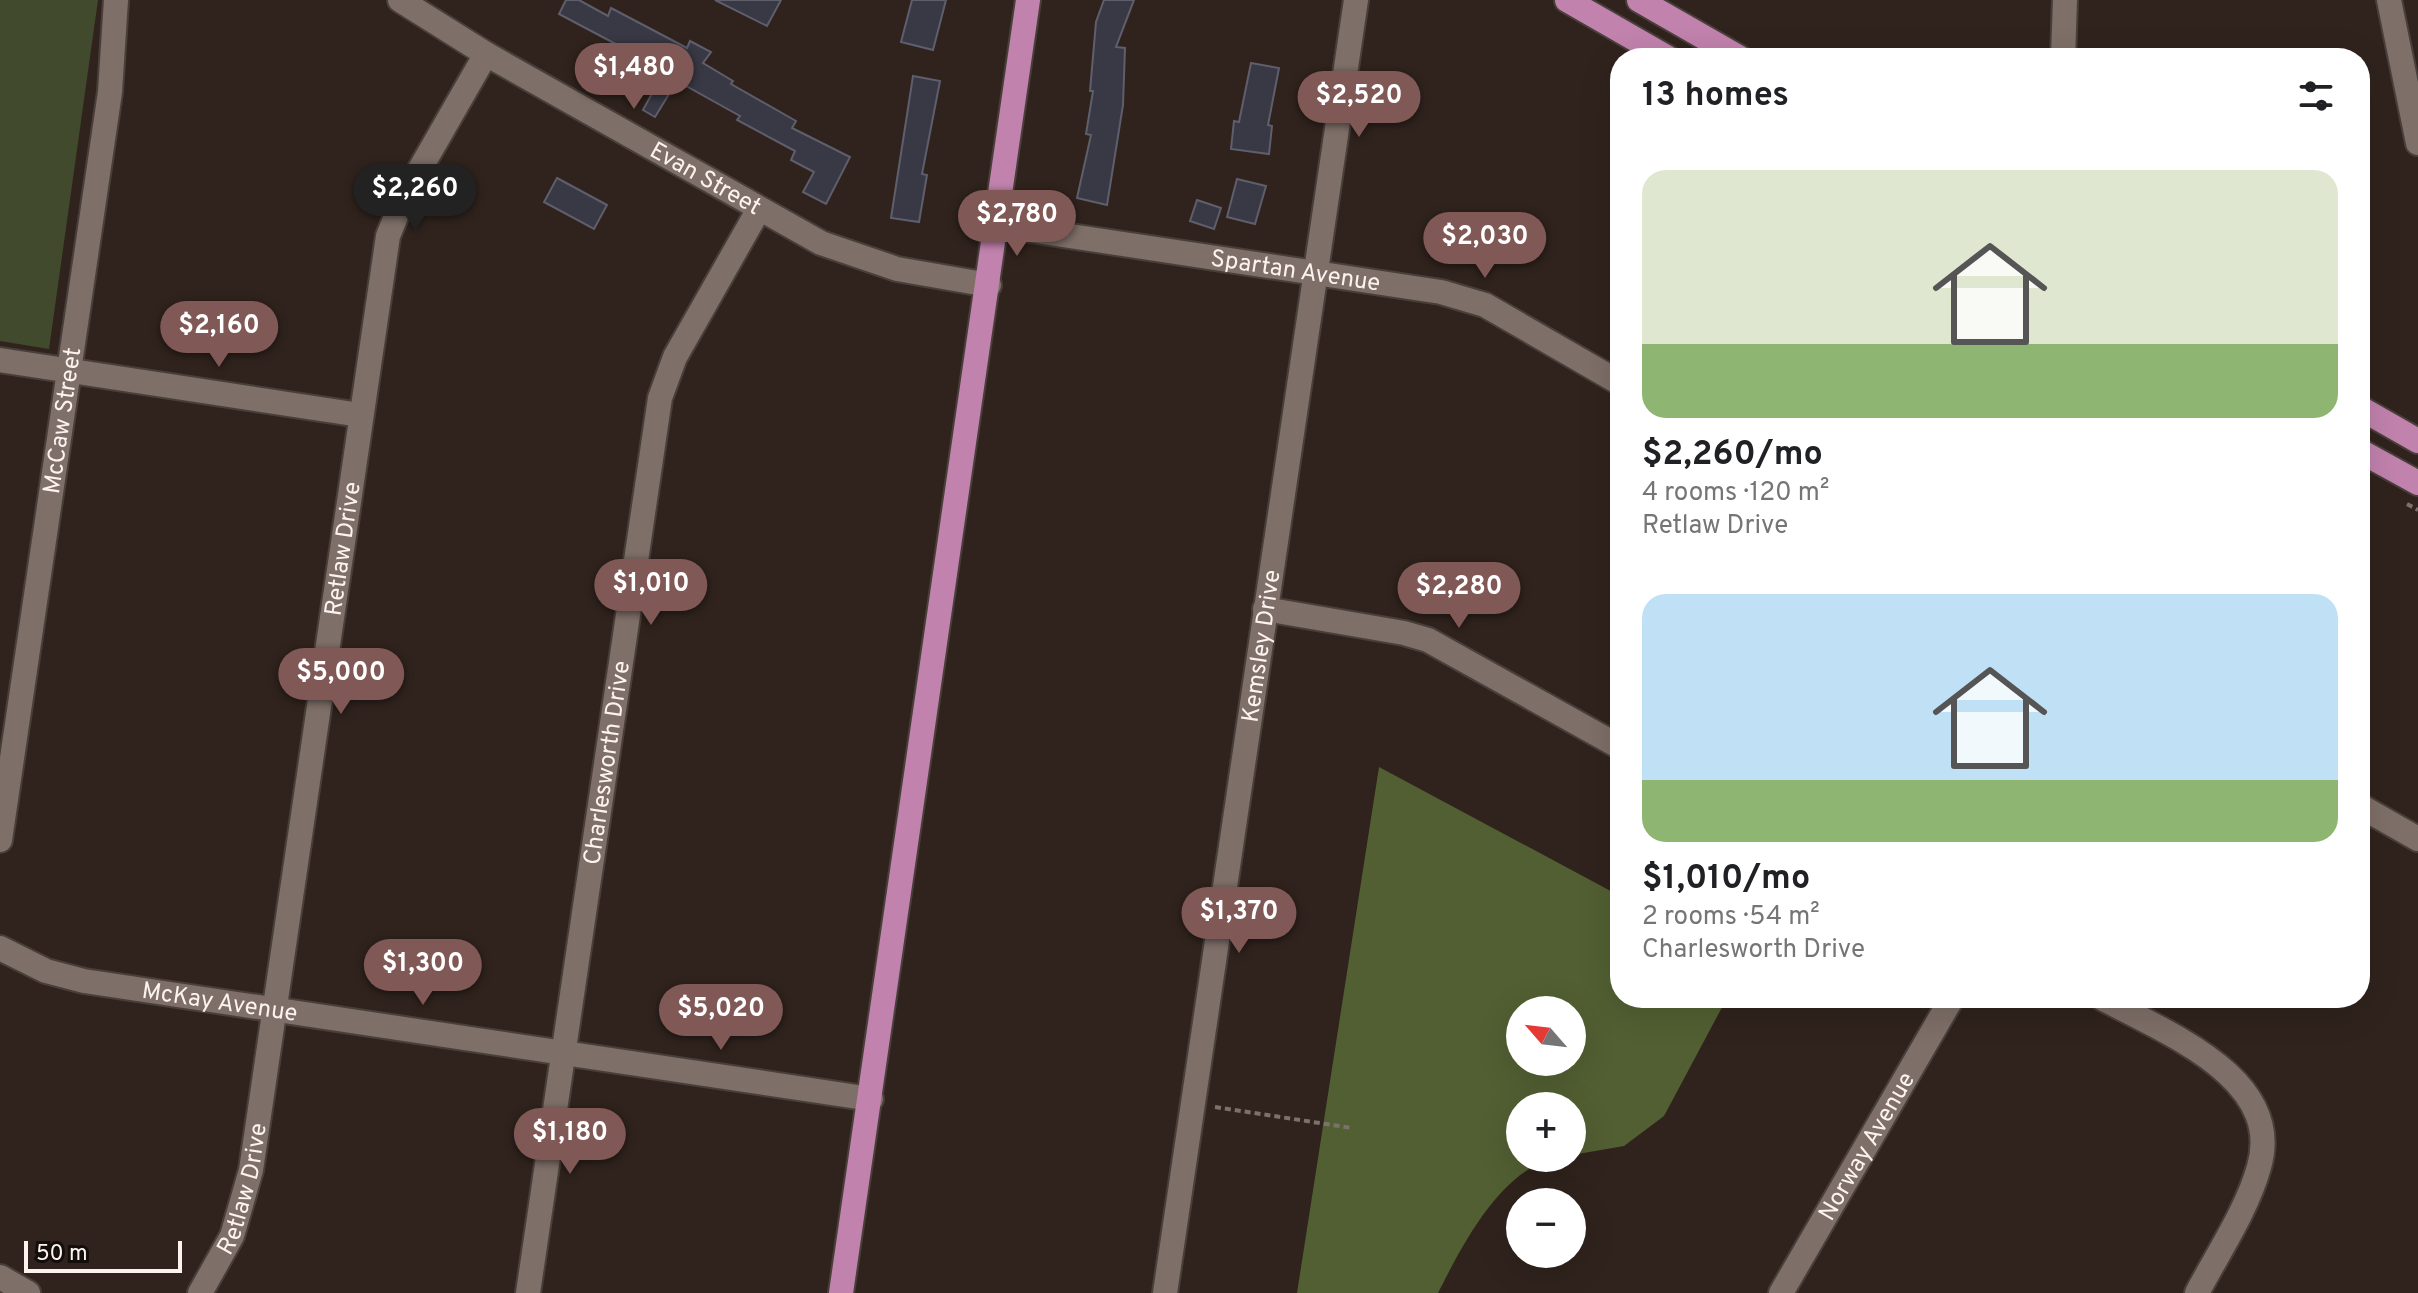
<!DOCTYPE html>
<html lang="en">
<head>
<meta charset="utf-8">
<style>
  :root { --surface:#fff; --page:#f2f2f2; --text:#202124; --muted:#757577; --accent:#805856 }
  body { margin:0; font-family:Overpass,sans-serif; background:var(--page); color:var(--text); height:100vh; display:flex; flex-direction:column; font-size:30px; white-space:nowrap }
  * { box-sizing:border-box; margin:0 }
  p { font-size:26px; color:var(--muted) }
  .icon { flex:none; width:44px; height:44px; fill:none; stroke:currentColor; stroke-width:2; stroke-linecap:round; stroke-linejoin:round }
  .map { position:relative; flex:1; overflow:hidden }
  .drawer { position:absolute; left:1610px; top:48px; width:760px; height:960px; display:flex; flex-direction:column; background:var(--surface); border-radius:32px; box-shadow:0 8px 32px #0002 }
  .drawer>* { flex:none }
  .needle { width:52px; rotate:298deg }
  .buttons { position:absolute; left:1506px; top:996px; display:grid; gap:16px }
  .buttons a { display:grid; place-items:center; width:80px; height:80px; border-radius:50%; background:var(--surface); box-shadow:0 8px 32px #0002; font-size:40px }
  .scale { position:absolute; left:24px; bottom:20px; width:158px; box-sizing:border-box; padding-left:8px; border:4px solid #fcf3ef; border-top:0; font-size:22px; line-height:28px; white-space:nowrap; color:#fcf3ef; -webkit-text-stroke:6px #130e0b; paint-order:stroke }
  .price { position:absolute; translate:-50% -68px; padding:0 18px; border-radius:28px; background:var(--accent); color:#fff; font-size:26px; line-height:52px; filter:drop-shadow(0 2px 4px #0008) }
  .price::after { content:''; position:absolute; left:50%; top:48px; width:24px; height:18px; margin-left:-12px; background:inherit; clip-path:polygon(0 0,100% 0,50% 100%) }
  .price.active { background:#222; color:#fff }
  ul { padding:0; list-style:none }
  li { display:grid; align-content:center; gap:16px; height:424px; padding:0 32px }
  li span { display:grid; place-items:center; height:248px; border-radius:24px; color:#555 }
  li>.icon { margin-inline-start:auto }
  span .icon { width:144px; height:144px; fill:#fffc; stroke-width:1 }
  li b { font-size:34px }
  h2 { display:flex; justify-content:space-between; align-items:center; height:96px; padding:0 32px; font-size:34px }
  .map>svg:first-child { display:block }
</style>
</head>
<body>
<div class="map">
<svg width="2418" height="1293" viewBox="0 0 2418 1293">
  <rect width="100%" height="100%" fill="#30231d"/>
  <polygon fill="#414a2c" points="0,0 98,0 49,349 0,341"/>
  <path fill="#525f32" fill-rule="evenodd" d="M1379,767L1620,896V998H1727L1664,1116L1624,1146L1572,1155V1106H1520V1158H1557C1501,1168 1462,1246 1438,1293H1297ZM1520,1010H1572V1062H1520Z"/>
  <g fill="#393945" stroke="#5f5e6c" stroke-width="2">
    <polygon points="566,0 579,0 608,16 611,8 687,48 690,41 711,52 703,63 733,81 731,84 796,121 792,128 850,157 826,204 803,192 814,172 791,160 795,151 737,120 740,116 677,81 655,117 643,110 665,70 559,14"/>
    <polygon points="715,0 781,0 767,26"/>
    <polygon points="912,0 946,0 933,50 901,42"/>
    <polygon points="1104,0 1134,0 1116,47 1125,48 1123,105 1107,205 1077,198 1091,135 1086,134 1093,91 1090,91 1096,22"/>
    <polygon points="1251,63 1279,68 1268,125 1272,126 1269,154 1231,149 1234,121 1239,122"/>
    <polygon points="913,76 940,81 922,174 927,175 919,222 891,218"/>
    <polygon points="557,178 607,205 594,229 544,202"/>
    <polygon points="1237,179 1266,186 1255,224 1227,217"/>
    <polygon points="1197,200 1221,208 1214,229 1190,221"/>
  </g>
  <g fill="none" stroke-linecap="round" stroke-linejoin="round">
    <g stroke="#493f3a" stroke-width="28">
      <g id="minor">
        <path id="s1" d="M400,0L486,54L821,243L897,269L989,285"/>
        <polyline points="2389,0 2418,143"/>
        <polyline points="2063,58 2065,0"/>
        <path id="s2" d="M997,225L1441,292L1485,305L1620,383"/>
        <polyline points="0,360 360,415"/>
        <polyline points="1265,609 1404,633 1428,640 1620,747"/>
        <polyline points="2360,806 2418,839"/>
        <path id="s3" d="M0,840L110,92L116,0"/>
        <path id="s4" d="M0,948L46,971L84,981L871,1099"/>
        <path d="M2102,998C2163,1032 2285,1077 2259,1167C2247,1210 2218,1253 2197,1293"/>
        <polyline points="0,1277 28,1293"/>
        <path id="s5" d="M200,1293L232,1236L251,1170L388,236L404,197L486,54"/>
        <path id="s6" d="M528,1293L660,398L675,357L759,209"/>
        <path id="s7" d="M1165,1293L1356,0"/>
        <path id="s8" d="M1781,1293L1952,998"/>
      </g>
    </g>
    <g stroke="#493f3a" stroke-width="28">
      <g id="major">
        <polyline points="1567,0 1668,58"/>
        <polyline points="1639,0 1740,58"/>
        <polyline points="2360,408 2418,441"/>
        <polyline points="2360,451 2418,483"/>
        <polyline points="841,1293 1028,0"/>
      </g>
    </g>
    <g stroke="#7d716c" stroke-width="4" stroke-dasharray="6 4" stroke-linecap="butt">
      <polyline points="2407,504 2418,510"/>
      <polyline points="1215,1107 1352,1128"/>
    </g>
    <use href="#minor" stroke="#7e6f68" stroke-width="24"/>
    <use href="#major" stroke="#c182ad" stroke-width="24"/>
  </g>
  <g text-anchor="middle" stroke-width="6" stroke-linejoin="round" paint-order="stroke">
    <g font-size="24" fill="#fcf3ef" stroke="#130e0b">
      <text dy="8" stroke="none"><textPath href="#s1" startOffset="354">Evan Street</textPath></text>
      <text dy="8" stroke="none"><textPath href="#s2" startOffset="302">Spartan Avenue</textPath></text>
      <text dy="8" stroke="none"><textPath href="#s3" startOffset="424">McCaw Street</textPath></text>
      <text dy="8" stroke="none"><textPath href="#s5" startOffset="762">Retlaw Drive</textPath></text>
      <text dy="8" stroke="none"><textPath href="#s7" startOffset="654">Kemsley Drive</textPath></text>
      <text dy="8" stroke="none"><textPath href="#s6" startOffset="536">Charlesworth Drive</textPath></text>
      <text dy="8" stroke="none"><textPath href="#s4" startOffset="228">McKay Avenue</textPath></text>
      <text dy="8" stroke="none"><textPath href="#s8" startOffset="170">Norway Avenue</textPath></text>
      <text dy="8" stroke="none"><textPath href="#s5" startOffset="114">Retlaw Drive</textPath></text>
    </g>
  </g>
</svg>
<div class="buttons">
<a><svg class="needle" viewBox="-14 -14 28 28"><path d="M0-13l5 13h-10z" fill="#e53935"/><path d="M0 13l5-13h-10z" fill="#757577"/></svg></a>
<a>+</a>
<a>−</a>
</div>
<div class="scale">50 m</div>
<b class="price" style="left:634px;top:111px">$1,480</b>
<b class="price" style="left:1359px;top:139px">$2,520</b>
<b class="price active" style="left:415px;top:232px">$2,260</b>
<b class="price" style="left:1017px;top:258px">$2,780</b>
<b class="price" style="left:1485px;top:280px">$2,030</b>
<b class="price" style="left:219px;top:369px">$2,160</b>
<b class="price" style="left:651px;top:627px">$1,010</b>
<b class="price" style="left:1459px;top:630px">$2,280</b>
<b class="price" style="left:341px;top:716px">$5,000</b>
<b class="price" style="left:1239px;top:955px">$1,370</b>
<b class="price" style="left:423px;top:1007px">$1,300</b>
<b class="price" style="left:721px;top:1052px">$5,020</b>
<b class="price" style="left:570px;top:1176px">$1,180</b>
<section class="drawer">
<h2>13 homes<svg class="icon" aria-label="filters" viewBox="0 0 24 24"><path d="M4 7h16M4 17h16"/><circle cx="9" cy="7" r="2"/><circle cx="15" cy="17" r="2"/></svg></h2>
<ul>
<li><span style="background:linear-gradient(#dfe7d0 70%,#8fb573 0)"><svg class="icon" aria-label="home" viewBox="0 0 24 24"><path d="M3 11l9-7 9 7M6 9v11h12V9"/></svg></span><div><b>$2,260/mo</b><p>4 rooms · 120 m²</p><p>Retlaw Drive</p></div></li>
<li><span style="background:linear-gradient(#bfe0f5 75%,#8fb573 0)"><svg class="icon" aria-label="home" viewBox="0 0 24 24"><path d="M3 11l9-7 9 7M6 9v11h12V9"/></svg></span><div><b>$1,010/mo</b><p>2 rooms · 54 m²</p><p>Charlesworth Drive</p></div></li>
</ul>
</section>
</div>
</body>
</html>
